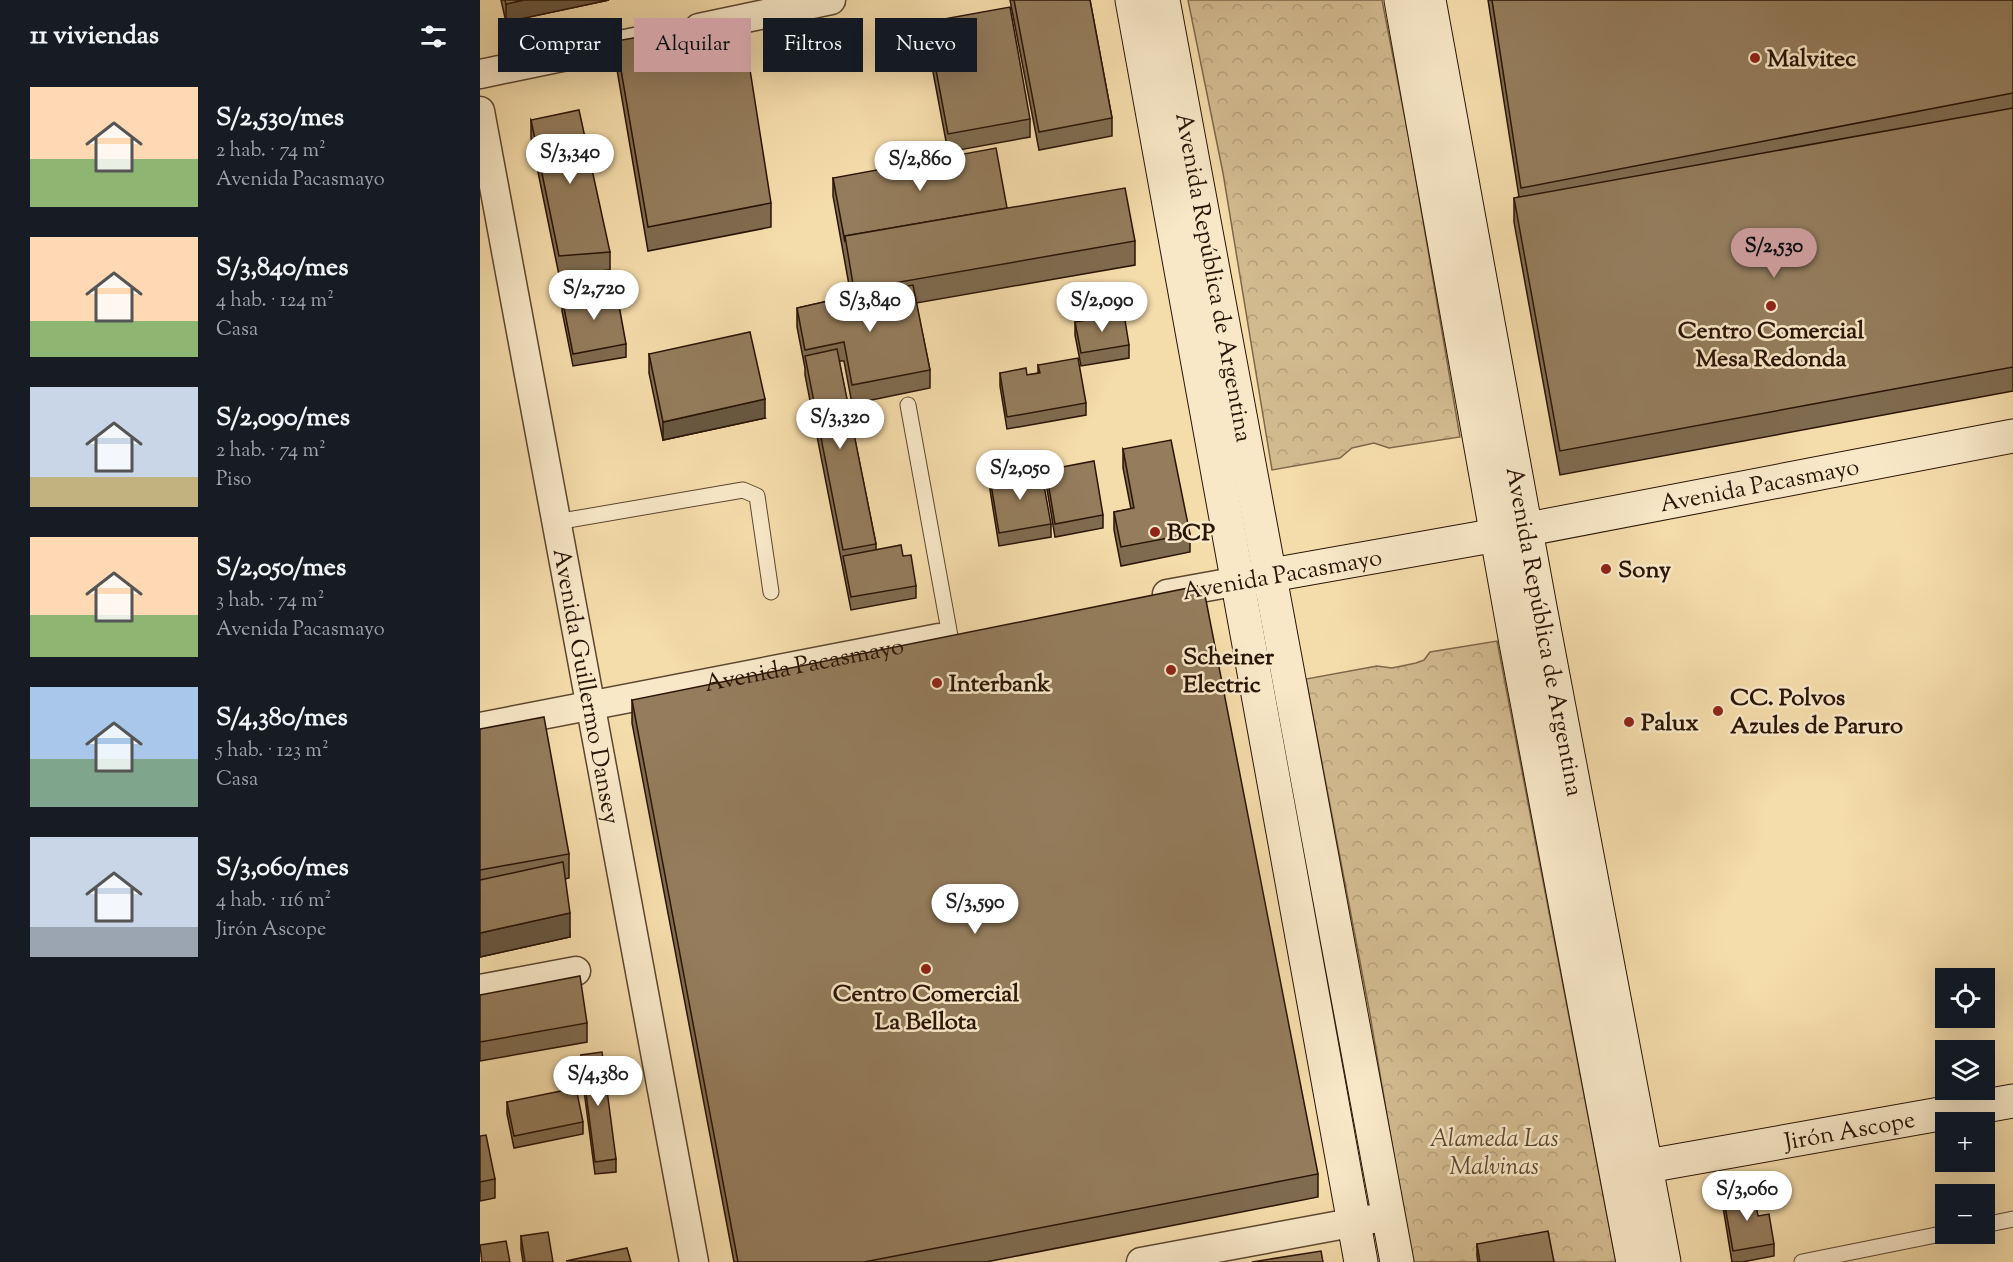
<!DOCTYPE html>
<html lang="es">
<head>
<meta charset="utf-8">
<style>
  :root { --surface:#171b24; --page:#20242c; --text:#f1f3f6; --muted:#9ea1a6; --accent:#c59692 }
  body { margin:0; font-family:"Sorts Mill Goudy",serif; background:var(--page); color:var(--text); height:100vh; display:flex; flex-direction:column; font-size:22px; white-space:nowrap }
  * { box-sizing:border-box; margin:0 }
  p { font-size:20px; color:var(--muted) }
  .icon { flex:none; width:33px; height:33px; fill:none; stroke:currentColor; stroke-width:2; stroke-linecap:round; stroke-linejoin:round }
  .map { position:relative; flex:1; overflow:hidden }
  .panel { display:flex; flex-direction:column; background:var(--surface); width:480px }
  .panel>* { flex:none }
  .top-card { position:absolute; left:18px; top:18px; width:570px; height:54px; display:flex; gap:12px }
  .tools { position:absolute; left:1455px; top:968px; display:grid; gap:12px }
  .tools a { display:grid; place-items:center; width:60px; height:60px; border-radius:0px; background:var(--surface); box-shadow:0 6px 24px #0002; font-size:30px }
  .price { position:absolute; translate:-50% -51px; padding:0 14px; border-radius:21px; background:#fff; color:#222; font-size:20px; line-height:39px; filter:drop-shadow(0 2px 3px #0008) }
  .price::after { content:''; position:absolute; left:50%; top:36px; width:18px; height:14px; margin-left:-9px; background:inherit; clip-path:polygon(0 0,100% 0,50% 100%) }
  .price.current { background:var(--accent); color:#111 }
  ul { padding:0; list-style:none }
  li { display:flex; align-items:center; gap:18px; height:150px; padding:0 30px }
  li span { display:grid; place-items:center; flex:none; width:168px; height:120px; border-radius:0px; color:#555 }
  li>.icon { margin-inline-start:auto }
  span .icon { width:72px; height:72px; fill:#fffc; stroke-width:1 }
  li b { font-size:26px }
  h2 { display:flex; justify-content:space-between; align-items:center; height:72px; padding:0 30px; font-size:26px }
  .tag { padding:0 21px; border-radius:0px; background:var(--surface); box-shadow:0 6px 24px #0002; font-size:21px; line-height:54px }
  .tag.current { background:var(--accent); color:#111 }
  main { display:flex; flex:1; min-height:0 }
  .map>svg:first-child { display:block }
</style>
</head>
<body>
<main>
<section class="panel">
<h2>11 viviendas<svg class="icon" aria-label="filters" viewBox="0 0 24 24"><path d="M4 7h16M4 17h16"/><circle cx="9" cy="7" r="2"/><circle cx="15" cy="17" r="2"/></svg></h2>
<ul>
<li><span style="background:linear-gradient(#ffd9b3 60%,#8fb573 0)"><svg class="icon" aria-label="home" viewBox="0 0 24 24"><path d="M3 11l9-7 9 7M6 9v11h12V9"/></svg></span><div><b>S/2,530/mes</b><p>2 hab. · 74 m²</p><p>Avenida Pacasmayo</p></div></li>
<li><span style="background:linear-gradient(#ffd9b3 70%,#8fb573 0)"><svg class="icon" aria-label="home" viewBox="0 0 24 24"><path d="M3 11l9-7 9 7M6 9v11h12V9"/></svg></span><div><b>S/3,840/mes</b><p>4 hab. · 124 m²</p><p>Casa</p></div></li>
<li><span style="background:linear-gradient(#c9d6e8 75%,#c2b280 0)"><svg class="icon" aria-label="home" viewBox="0 0 24 24"><path d="M3 11l9-7 9 7M6 9v11h12V9"/></svg></span><div><b>S/2,090/mes</b><p>2 hab. · 74 m²</p><p>Piso</p></div></li>
<li><span style="background:linear-gradient(#ffd9b3 65%,#8fb573 0)"><svg class="icon" aria-label="home" viewBox="0 0 24 24"><path d="M3 11l9-7 9 7M6 9v11h12V9"/></svg></span><div><b>S/2,050/mes</b><p>3 hab. · 74 m²</p><p>Avenida Pacasmayo</p></div></li>
<li><span style="background:linear-gradient(#a9c7e8 60%,#7fa58c 0)"><svg class="icon" aria-label="home" viewBox="0 0 24 24"><path d="M3 11l9-7 9 7M6 9v11h12V9"/></svg></span><div><b>S/4,380/mes</b><p>5 hab. · 123 m²</p><p>Casa</p></div></li>
<li><span style="background:linear-gradient(#c9d6e8 75%,#9aa5b1 0)"><svg class="icon" aria-label="home" viewBox="0 0 24 24"><path d="M3 11l9-7 9 7M6 9v11h12V9"/></svg></span><div><b>S/3,060/mes</b><p>4 hab. · 116 m²</p><p>Jirón Ascope</p></div></li>
</ul>
</section>
<div class="map">
<svg width="1533" height="1262" viewBox="0 0 1533 1262">
  <defs>
    <pattern id="park-crowns" width="20" height="18" patternUnits="userSpaceOnUse" patternTransform="scale(1.5)"><rect width="20" height="18" fill="#d2ba8f"/><path d="M2 6a3 3 0 1 1 6 0M12 15a3 3 0 1 1 6 0" fill="none" stroke="#b49f7a"/></pattern>
  </defs>
  <rect width="100%" height="100%" fill="#f5dcab"/>
  <filter id="stains"><feTurbulence type="fractalNoise" baseFrequency=".00333" numOctaves="4"/><feColorMatrix values="0 0 0 0 .2 0 0 0 0 .09 0 0 0 0 .02 0 0 0 .5 -.17"/></filter>
  <radialGradient id="worn" r=".72"><stop offset=".6" stop-color="#630" stop-opacity="0"/><stop offset="1" stop-color="#630" stop-opacity=".3"/></radialGradient>
  <g fill="url(#park-crowns)" stroke="#7e674a" stroke-width="1.5">
    <polygon points="708,0 902,0 929,139 980,437 909,448 894,443 872,448 860,458 792,470 743,173"/>
    <polygon points="1017,641 1136,1262 932,1262 889,1009 826,679 897,666 912,668 936,663 944,660 950,652"/>
  </g>
  <g fill="none" stroke-linecap="round" stroke-linejoin="round">
    <g stroke="#5d462f" stroke-width="17">
      <g id="lane">
        <polyline points="428,405 470,636"/>
        <polyline points="76,522 263,490 277,496 291,592"/>
        <polyline points="1504,1225 1533,1219"/>
        <polyline points="1322,1262 1466,1233"/>
      </g>
    </g>
    <g stroke="#5d462f" stroke-width="31">
      <g id="street">
        <polyline points="219,28 351,0"/>
        <polyline points="0,74 174,38"/>
        <path id="s1" d="M0,111L214,1262"/>
        <polyline points="687,594 759,581"/>
        <path id="s2" d="M0,727L459,638"/>
        <polyline points="0,989 96,971"/>
        <polyline points="661,1262 909,1216"/>
      </g>
    </g>
    <g stroke="#2a1406" stroke-width="35">
      <g id="secondary">
        <polyline points="652,0 881,1262"/>
        <path id="s3" d="M683,0L917,1262"/>
        <polyline points="921,0 1036,643 1153,1262"/>
        <path id="s4" d="M949,0L1060,607L1184,1262"/>
        <path id="s5" d="M769,579L1017,535L1533,436"/>
        <path id="s6" d="M1145,1170L1533,1101"/>
      </g>
    </g>
    <use href="#lane" stroke="#f8e8c8" stroke-width="15"/>
    <use href="#street" stroke="#f8e8c8" stroke-width="28"/>
    <use href="#secondary" stroke="#f8e8c8" stroke-width="33"/>
  </g>
  <g fill="#7f6b4f" stroke="#2a1406" stroke-width="1.5">
    <polygon points="21,0 129,0 26,22"/>
    <polygon points="530,0 610,0 632,118 632,136 559,150"/>
    <polygon points="1008,0 1533,0 1533,391 1080,475 1034,222 1034,198 1039,197"/>
    <polygon points="447,22 550,119 550,137 468,152 447,40"/>
    <polygon points="136,41 291,203 291,227 168,251 136,64"/>
    <polygon points="51,120 130,252 130,270 79,275 51,138"/>
    <polygon points="353,178 527,208 655,241 655,265 436,303 450,370 450,388 372,404 364,361 359,361 396,544 396,550 423,556 436,586 436,598 371,610 325,375 325,368 317,327 317,308 371,296 353,196"/>
    <polygon points="82,298 146,344 146,357 93,366 82,311"/>
    <polygon points="595,322 649,345 649,358 601,366 595,335"/>
    <polygon points="169,354 285,418 183,440 169,373"/>
    <polygon points="558,365 606,403 606,415 527,429 520,386 520,373 547,375 558,373"/>
    <polygon points="643,449 710,534 710,552 641,566 634,530 634,512 651,509 643,468"/>
    <polygon points="566,470 623,515 623,528 575,537 566,483"/>
    <polygon points="510,478 571,524 571,537 519,546 510,490"/>
    <polygon points="152,700 838,1174 838,1197 506,1262 254,1262 152,723"/>
    <polygon points="0,729 89,854 89,878 85,879 90,937 0,957"/>
    <polygon points="0,995 107,1023 107,1042 0,1061"/>
    <polygon points="101,1055 136,1159 136,1172 115,1174 101,1068"/>
    <polygon points="27,1102 103,1122 103,1134 34,1148 27,1114"/>
    <polygon points="0,1136 15,1179 15,1198 0,1201"/>
    <polygon points="1243,1195 1278,1216 1294,1244 1294,1256 1262,1262 1252,1262 1243,1207"/>
    <polygon points="41,1236 73,1262 43,1262 41,1249"/>
    <polygon points="997,1244 1074,1262 998,1262 997,1256"/>
  </g>
  <g fill="#685740" stroke="#2a1406" stroke-width="1.5">
    <polygon points="44,0 129,0 26,22 26,4"/>
    <polygon points="285,399 285,418 183,440 183,422"/>
    <polygon points="90,913 90,937 0,957 0,933"/>
  </g>
  <g fill="#947c5c" stroke="#2a1406" stroke-width="1.5">
    <polygon points="25,0 44,0 26,4"/>
    <polygon points="534,0 610,0 632,118 559,132"/>
    <polygon points="1012,0 1533,0 1533,93 1041,188"/>
    <polygon points="530,7 550,119 468,134 447,22"/>
    <polygon points="262,19 291,203 168,227 136,41"/>
    <polygon points="1533,108 1533,367 1080,451 1034,198"/>
    <polygon points="99,110 130,252 79,256 51,120"/>
    <polygon points="516,148 527,208 365,236 365,242 353,178"/>
    <polygon points="645,188 655,241 374,290 365,236"/>
    <polygon points="433,285 450,370 372,385 364,342 325,350 317,308 374,295"/>
    <polygon points="136,289 146,344 93,354 82,298"/>
    <polygon points="644,314 649,345 601,353 595,322"/>
    <polygon points="270,332 285,399 183,422 169,354"/>
    <polygon points="357,349 396,544 363,550 325,356"/>
    <polygon points="598,358 606,403 527,417 520,373 546,368 547,375 560,373 558,365"/>
    <polygon points="691,440 710,534 641,547 634,512 654,508 643,449"/>
    <polygon points="614,461 623,515 575,524 566,470"/>
    <polygon points="561,469 571,524 519,533 510,478"/>
    <polygon points="421,545 423,556 431,555 436,586 371,597 363,556"/>
    <polygon points="723,585 838,1174 384,1262 258,1262 152,700"/>
    <polygon points="64,717 89,854 0,870 0,729"/>
    <polygon points="83,862 90,913 0,933 0,880"/>
    <polygon points="100,976 107,1023 0,1042 0,995"/>
    <polygon points="122,1052 136,1159 115,1162 101,1055"/>
    <polygon points="96,1088 103,1122 34,1136 27,1102"/>
    <polygon points="6,1135 15,1179 0,1182 0,1136"/>
    <polygon points="1273,1189 1278,1216 1289,1214 1294,1244 1253,1251 1243,1195"/>
    <polygon points="1068,1231 1074,1262 1000,1262 997,1244"/>
    <polygon points="68,1232 73,1262 45,1262 41,1236"/>
    <polygon points="26,1241 30,1262 2,1262 0,1245"/>
    <polygon points="147,1248 151,1262 86,1261"/>
    <polygon points="841,1251 843,1262 772,1262"/>
  </g>
  <g fill="#8f2418" stroke="#f8e8c8" stroke-width="2">
    <circle cx="1275" cy="58" r="6"/>
    <circle cx="1291" cy="306" r="6"/>
    <circle cx="675" cy="532" r="6"/>
    <circle cx="1126" cy="569" r="6"/>
    <circle cx="691" cy="670" r="6"/>
    <circle cx="457" cy="683" r="6"/>
    <circle cx="1238" cy="711" r="6"/>
    <circle cx="1149" cy="722" r="6"/>
    <circle cx="446" cy="969" r="6"/>
  </g>
  <g text-anchor="middle" stroke-width="5" stroke-linejoin="round" paint-order="stroke">
    <g font-size="24" font-weight="bold" fill="#2a1406" stroke="#f8e8c8" text-anchor="start">
      <text x="1287" y="66">Malvitec</text>
      <text x="1291" y="338" text-anchor="middle">Centro Comercial<tspan x="1291" dy="28">Mesa Redonda</tspan></text>
      <text x="687" y="540">BCP</text>
      <text x="1138" y="577">Sony</text>
      <text x="703" y="664">Scheiner<tspan x="703" dy="28">Electric</tspan></text>
      <text x="469" y="691">Interbank</text>
      <text x="1250" y="705">CC. Polvos<tspan x="1250" dy="28">Azules de Paruro</tspan></text>
      <text x="1161" y="730">Palux</text>
      <text x="446" y="1001" text-anchor="middle">Centro Comercial<tspan x="446" dy="28">La Bellota</tspan></text>
    </g>
    <g font-size="24" fill="#2a1406" stroke="#f8e8c8">
      <text dy="8" stroke="none"><textPath href="#s3" startOffset="282">Avenida República de Argentina</textPath></text>
      <text dy="8" stroke="none"><textPath href="#s5" startOffset="519">Avenida Pacasmayo</textPath></text>
      <text transform="translate(802 574) rotate(-10)" y="8">Avenida Pacasmayo</text>
      <text dy="8" stroke="none"><textPath href="#s4" startOffset="642">Avenida República de Argentina</textPath></text>
      <text dy="8" stroke="none"><textPath href="#s2" startOffset="330">Avenida Pacasmayo</textPath></text>
      <text dy="8" stroke="none"><textPath href="#s1" startOffset="585">Avenida Guillermo Dansey</textPath></text>
      <text dy="8" stroke="none"><textPath href="#s6" startOffset="228">Jirón Ascope</textPath></text>
    </g>
    <g font-size="24" font-style="italic" fill="#5c462f" stroke="#f8e8c8">
      <text x="1014" y="1146">Alameda Las<tspan x="1014" dy="28">Malvinas</tspan></text>
    </g>
  </g>
  <rect width="100%" height="100%" filter="url(#stains)"/>
  <rect width="100%" height="100%" fill="url(#worn)"/>
</svg>
<div class="tools">
<a><svg class="icon" aria-label="locate" viewBox="0 0 24 24"><circle cx="12" cy="12" r="6"/><path d="M12 2v4M12 18v4M2 12h4M18 12h4"/></svg></a>
<a><svg class="icon" aria-label="layers" viewBox="0 0 24 24"><path d="M12 4l9 5-9 5-9-5zM3 14l9 5 9-5"/></svg></a>
<a>+</a>
<a>−</a>
</div>
<b class="price" style="left:90px;top:185px">S/3,340</b>
<b class="price" style="left:440px;top:192px">S/2,860</b>
<b class="price current" style="left:1294px;top:279px">S/2,530</b>
<b class="price" style="left:114px;top:321px">S/2,720</b>
<b class="price" style="left:390px;top:333px">S/3,840</b>
<b class="price" style="left:622px;top:333px">S/2,090</b>
<b class="price" style="left:360px;top:450px">S/3,320</b>
<b class="price" style="left:540px;top:501px">S/2,050</b>
<b class="price" style="left:495px;top:935px">S/3,590</b>
<b class="price" style="left:118px;top:1107px">S/4,380</b>
<b class="price" style="left:1267px;top:1222px">S/3,060</b>
<div class="top-card">
<a class="tag">Comprar</a>
<a class="tag current">Alquilar</a>
<a class="tag">Filtros</a>
<a class="tag">Nuevo</a>
</div>
</div>
</main>
</body>
</html>
